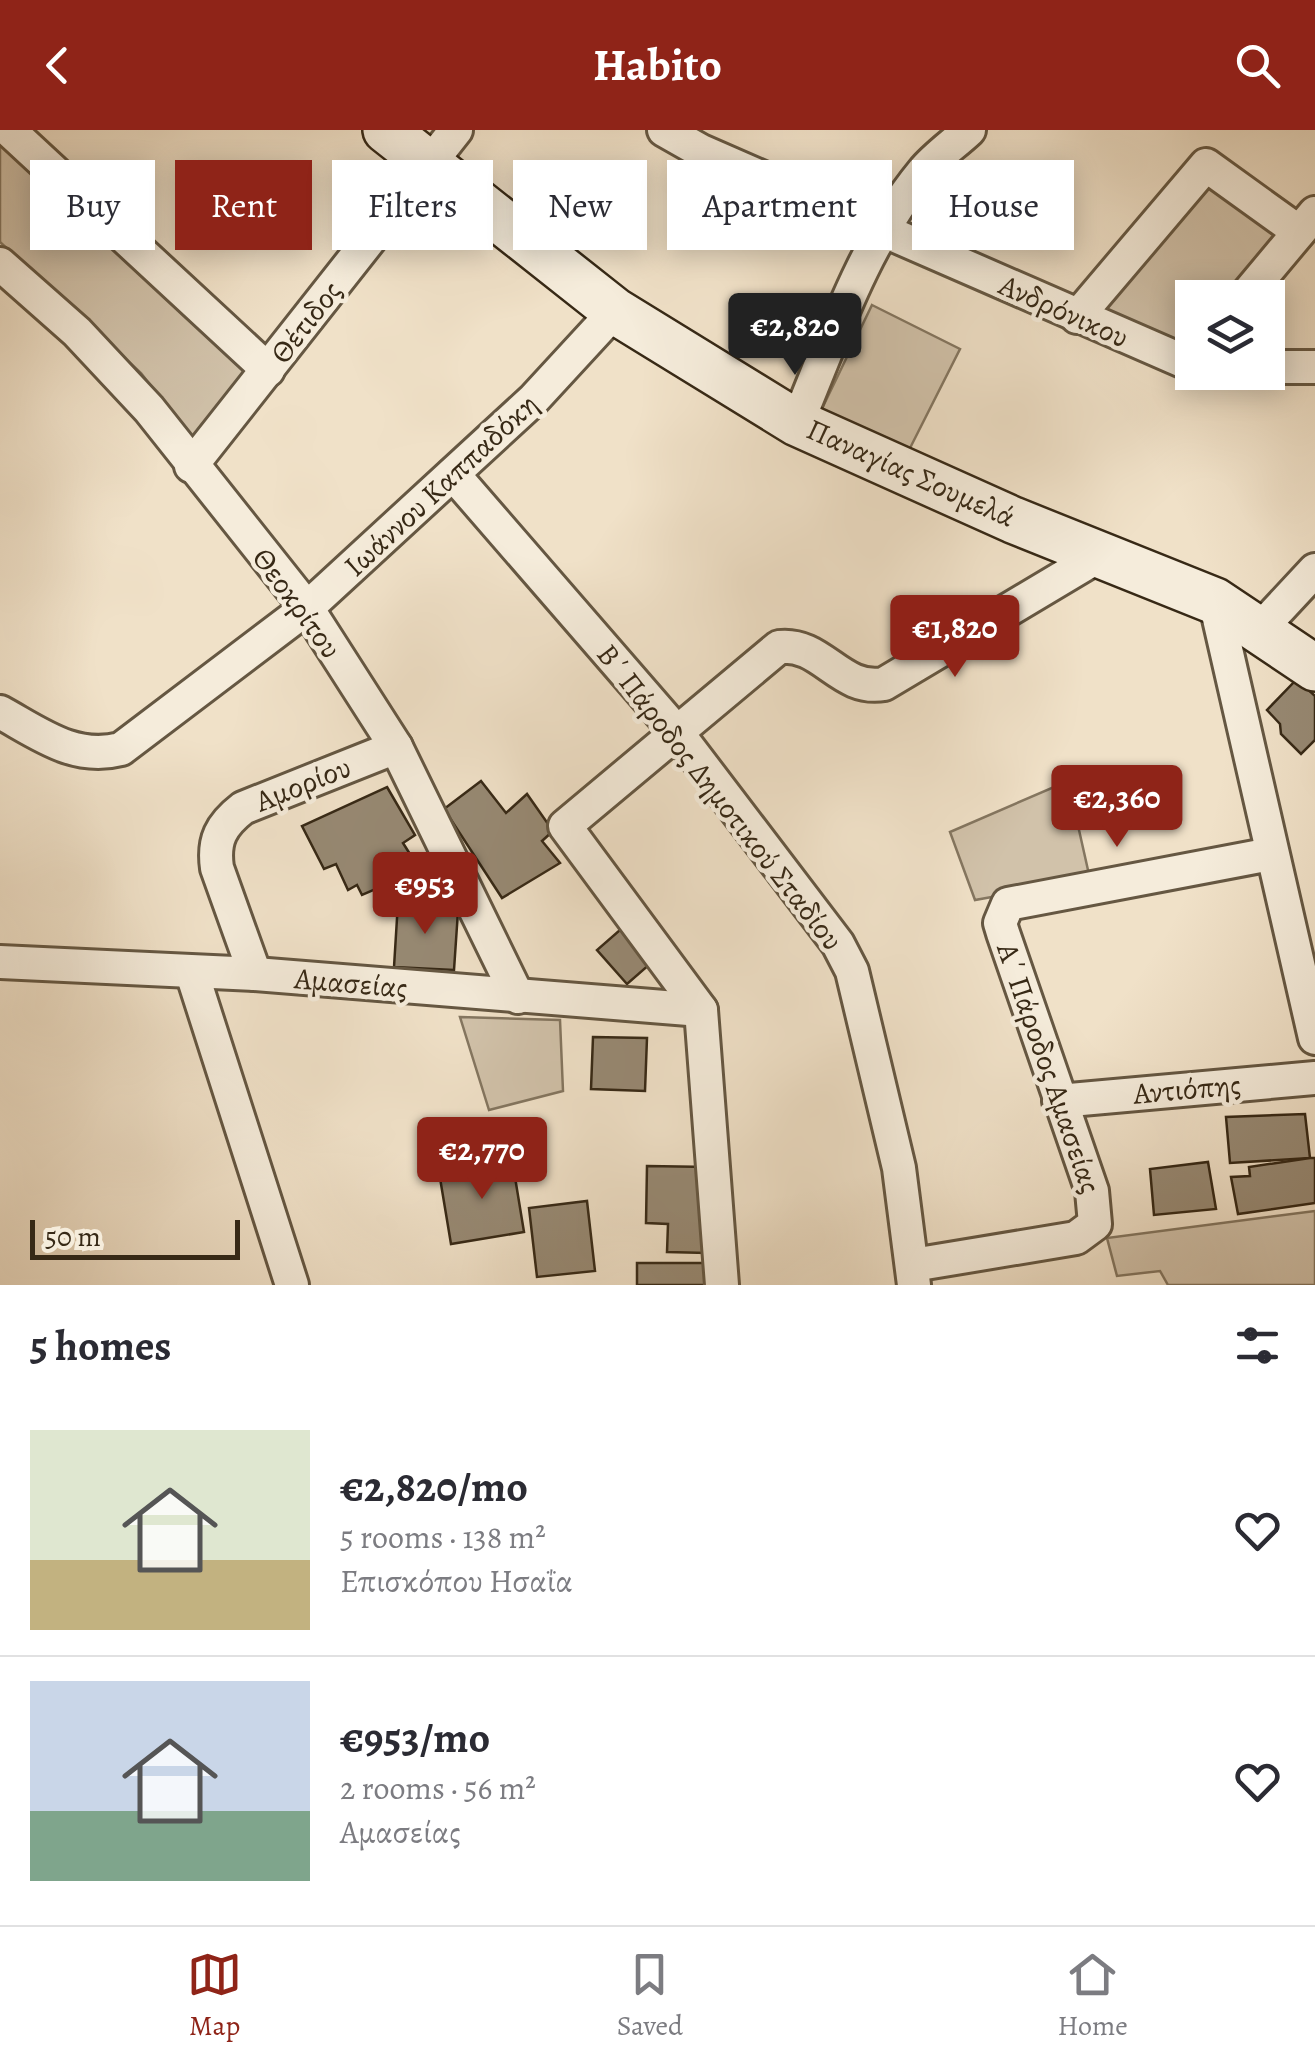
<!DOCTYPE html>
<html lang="en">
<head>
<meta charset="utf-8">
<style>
  :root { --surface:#fff; --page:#f2f2f3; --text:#2b2b33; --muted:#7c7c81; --line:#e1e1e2; --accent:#8f2418 }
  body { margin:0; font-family:Alegreya,serif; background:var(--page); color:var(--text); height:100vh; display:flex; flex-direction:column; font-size:38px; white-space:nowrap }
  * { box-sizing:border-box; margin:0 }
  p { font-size:32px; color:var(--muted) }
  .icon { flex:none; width:55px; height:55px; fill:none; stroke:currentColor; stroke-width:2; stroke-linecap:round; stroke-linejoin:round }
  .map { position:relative; height:1155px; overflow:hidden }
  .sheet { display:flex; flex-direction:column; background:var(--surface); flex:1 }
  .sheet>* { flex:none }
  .top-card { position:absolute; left:30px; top:30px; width:1255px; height:90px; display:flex; gap:20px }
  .fabs { position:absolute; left:1175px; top:150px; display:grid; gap:20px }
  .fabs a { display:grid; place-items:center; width:110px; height:110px; border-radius:0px; background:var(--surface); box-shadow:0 5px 25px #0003; font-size:50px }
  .scale { position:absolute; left:30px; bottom:25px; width:210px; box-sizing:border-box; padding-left:10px; border:5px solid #372916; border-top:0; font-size:28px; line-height:35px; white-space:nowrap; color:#372916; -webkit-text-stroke:8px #f5ecdb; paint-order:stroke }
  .price { position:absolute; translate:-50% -85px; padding:0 22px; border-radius:10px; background:var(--accent); color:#fff; font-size:32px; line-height:65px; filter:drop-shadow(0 2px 5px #0008) }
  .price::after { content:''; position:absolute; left:50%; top:60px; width:30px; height:22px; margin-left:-15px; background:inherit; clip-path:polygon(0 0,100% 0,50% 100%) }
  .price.current { background:#222; color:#fff }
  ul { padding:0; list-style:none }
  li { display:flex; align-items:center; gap:30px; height:250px; padding:0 30px }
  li+li { border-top:2px solid var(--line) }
  li span { display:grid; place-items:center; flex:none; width:280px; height:200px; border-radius:0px; color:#555 }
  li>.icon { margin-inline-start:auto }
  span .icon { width:120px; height:120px; fill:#fffc; stroke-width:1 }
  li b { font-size:42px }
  h2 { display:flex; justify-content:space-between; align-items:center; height:120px; padding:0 30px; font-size:42px }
  .chip { padding:0 35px; border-radius:0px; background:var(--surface); box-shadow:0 5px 25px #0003; font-size:35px; line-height:90px }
  .chip.current { background:var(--accent); color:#fff }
  header { display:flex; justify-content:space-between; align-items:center; height:130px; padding:0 30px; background:var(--accent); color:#fff; font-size:45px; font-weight:700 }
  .menu { display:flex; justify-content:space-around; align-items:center; height:140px; border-top:2px solid var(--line); background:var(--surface); font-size:28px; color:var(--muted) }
  .menu a { display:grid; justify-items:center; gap:5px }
  .menu .current { color:var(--accent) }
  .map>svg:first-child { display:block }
</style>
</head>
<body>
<header><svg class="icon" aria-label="back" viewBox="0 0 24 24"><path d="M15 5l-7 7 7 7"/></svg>Habito<svg class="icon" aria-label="search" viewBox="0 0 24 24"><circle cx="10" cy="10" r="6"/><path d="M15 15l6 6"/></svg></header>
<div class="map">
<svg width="1315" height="1155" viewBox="0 0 1315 1155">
  <rect width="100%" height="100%" fill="#f0e1c8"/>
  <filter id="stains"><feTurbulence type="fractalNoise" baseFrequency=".002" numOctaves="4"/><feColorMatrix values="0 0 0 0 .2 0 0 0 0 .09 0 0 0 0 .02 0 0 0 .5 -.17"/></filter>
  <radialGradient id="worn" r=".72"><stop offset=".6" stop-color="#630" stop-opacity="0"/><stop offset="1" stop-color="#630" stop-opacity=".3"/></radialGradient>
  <g fill="#d1c2aa" stroke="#847660" stroke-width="2.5">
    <polygon points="0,5 250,237 195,313 141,243 0,112"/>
    <polygon points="1211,53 1286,107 1237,167 1192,168 1192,221 1095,186"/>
    <polygon points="872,175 960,219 905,328 816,291"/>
    <polygon points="1068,651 1090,749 975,770 950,702"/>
    <polygon points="460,887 560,890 563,961 489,980"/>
    <polygon points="1315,1081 1315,1155 1168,1155 1160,1141 1117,1146 1107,1108"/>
  </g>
  <g fill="#978973" stroke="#372916" stroke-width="2.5">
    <polygon points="1297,549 1315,566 1315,610 1301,624 1281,604 1280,594 1267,580"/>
    <polygon points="481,651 506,683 527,664 553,701 542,711 560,733 502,768 444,679"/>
    <polygon points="387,657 415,705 403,713 420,740 362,765 357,755 348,760 336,734 324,739 302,696"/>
    <polygon points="398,772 439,774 439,780 458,781 454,840 394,837"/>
    <polygon points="628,793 658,827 627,854 597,820"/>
    <polygon points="593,907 647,908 645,961 591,959"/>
    <polygon points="1305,984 1310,1028 1230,1033 1226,987"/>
    <polygon points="1310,1028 1315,1028 1315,1073 1238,1084 1231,1047 1250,1046 1249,1037"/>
    <polygon points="512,1029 524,1102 451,1114 439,1042"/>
    <polygon points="1208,1032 1216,1079 1154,1085 1150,1039"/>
    <polygon points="647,1036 709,1037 707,1123 667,1122 668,1094 646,1093"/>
    <polygon points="587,1071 595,1141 537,1147 529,1078"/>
    <rect x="637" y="1133" width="78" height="22"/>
  </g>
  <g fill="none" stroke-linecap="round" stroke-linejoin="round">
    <g stroke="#655742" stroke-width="38">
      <g id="street">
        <polyline points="9,0 268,240"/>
        <polyline points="664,0 701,21 1192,235"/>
        <polyline points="0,134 77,202 149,279 307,478 396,617 518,867"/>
        <polyline points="1244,168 1315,83"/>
        <polyline points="1077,187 1206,35 1299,102"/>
        <polyline points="1268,237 1315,237"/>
        <path d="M797,293C833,207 863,115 923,42C935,27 954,14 969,0"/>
        <polyline points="191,336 456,0"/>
        <polyline points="453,344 675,600 838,814 852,841 899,1038 914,1155"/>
        <polyline points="1215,471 1315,908"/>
        <polyline points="1261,498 1315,440"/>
        <path d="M0,582C40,604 74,631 121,619L307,478L533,270L615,181"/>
        <polyline points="0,832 255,844 701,880"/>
        <polyline points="192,843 292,1155"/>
        <path d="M255,844L217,738C213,710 221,695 243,678L396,617"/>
        <polyline points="1059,971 1315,948"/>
        <polyline points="913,1135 1076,1108 1095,1094 1092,1061 1003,803 1000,793 1008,774 1271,724"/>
        <path d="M722,1155L701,880L565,696L779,517C822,512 840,562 884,554L1102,424"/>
      </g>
    </g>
    <g stroke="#372916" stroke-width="50">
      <polyline id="secondary" points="386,0 615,181 797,293 1013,390 1215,471 1315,538"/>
    </g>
    <use href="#street" stroke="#f5ecdb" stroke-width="32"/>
    <use href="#secondary" stroke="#f5ecdb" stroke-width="45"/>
  </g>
  <g text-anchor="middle" stroke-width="9" stroke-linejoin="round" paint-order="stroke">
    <g font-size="30" fill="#372916" stroke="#f5ecdb">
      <text transform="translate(1064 181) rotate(24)" y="10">Ανδρόνικου</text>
      <text transform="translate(306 192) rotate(-52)" y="10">Θέτιδος</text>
      <text transform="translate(911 343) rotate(24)" y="10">Παναγίας Σουμελά</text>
      <text transform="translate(441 355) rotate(-43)" y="10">Ιωάννου Καππαδόκη</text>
      <text transform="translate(297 473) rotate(54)" y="10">Θεοκρίτου</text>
      <text transform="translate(303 654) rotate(-22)" y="10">Αμορίου</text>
      <text transform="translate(720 667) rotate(52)" y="10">Β΄ Πάροδος Δημοτικού Σταδίου</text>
      <text transform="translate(351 853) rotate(5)" y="10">Αμασείας</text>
      <text transform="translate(1049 938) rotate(71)" y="10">Α΄ Πάροδος Αμασείας</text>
      <text transform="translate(1187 959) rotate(-5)" y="10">Αντιόπης</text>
    </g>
  </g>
  <rect width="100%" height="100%" filter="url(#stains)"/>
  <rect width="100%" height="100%" fill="url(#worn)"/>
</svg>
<div class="fabs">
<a><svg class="icon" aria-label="layers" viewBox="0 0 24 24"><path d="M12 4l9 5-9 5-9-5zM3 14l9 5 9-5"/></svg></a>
</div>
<div class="scale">50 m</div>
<b class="price current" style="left:795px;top:248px">€2,820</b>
<b class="price" style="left:955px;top:550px">€1,820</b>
<b class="price" style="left:1117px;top:720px">€2,360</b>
<b class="price" style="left:425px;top:807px">€953</b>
<b class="price" style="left:482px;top:1072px">€2,770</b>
<div class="top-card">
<a class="chip">Buy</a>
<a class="chip current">Rent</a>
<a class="chip">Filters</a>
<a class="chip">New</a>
<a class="chip">Apartment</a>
<a class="chip">House</a>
</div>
</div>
<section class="sheet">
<h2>5 homes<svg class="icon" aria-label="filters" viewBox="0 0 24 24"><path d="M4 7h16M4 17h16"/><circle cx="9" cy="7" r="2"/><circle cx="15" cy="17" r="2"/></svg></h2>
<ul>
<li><span style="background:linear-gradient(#dfe7d0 65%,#c2b280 0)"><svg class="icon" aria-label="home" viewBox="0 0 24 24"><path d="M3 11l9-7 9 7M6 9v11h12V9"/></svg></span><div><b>€2,820/mo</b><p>5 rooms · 138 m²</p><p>Επισκόπου Ησαΐα</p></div><svg class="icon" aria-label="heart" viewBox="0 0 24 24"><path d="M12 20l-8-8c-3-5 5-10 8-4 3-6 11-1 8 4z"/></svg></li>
<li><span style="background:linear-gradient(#c9d6e8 65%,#7fa58c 0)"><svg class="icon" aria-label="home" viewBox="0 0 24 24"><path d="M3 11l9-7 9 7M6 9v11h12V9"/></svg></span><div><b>€953/mo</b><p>2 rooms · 56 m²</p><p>Αμασείας</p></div><svg class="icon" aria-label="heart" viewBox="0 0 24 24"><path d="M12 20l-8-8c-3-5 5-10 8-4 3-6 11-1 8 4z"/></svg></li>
</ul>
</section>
<nav class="menu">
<a class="current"><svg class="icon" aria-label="map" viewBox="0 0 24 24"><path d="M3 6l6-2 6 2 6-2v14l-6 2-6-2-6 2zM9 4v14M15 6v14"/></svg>Map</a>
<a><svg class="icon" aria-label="saved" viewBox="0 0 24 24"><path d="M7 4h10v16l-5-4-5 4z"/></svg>Saved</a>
<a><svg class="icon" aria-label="home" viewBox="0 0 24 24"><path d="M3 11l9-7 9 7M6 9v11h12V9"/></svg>Home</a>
</nav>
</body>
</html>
